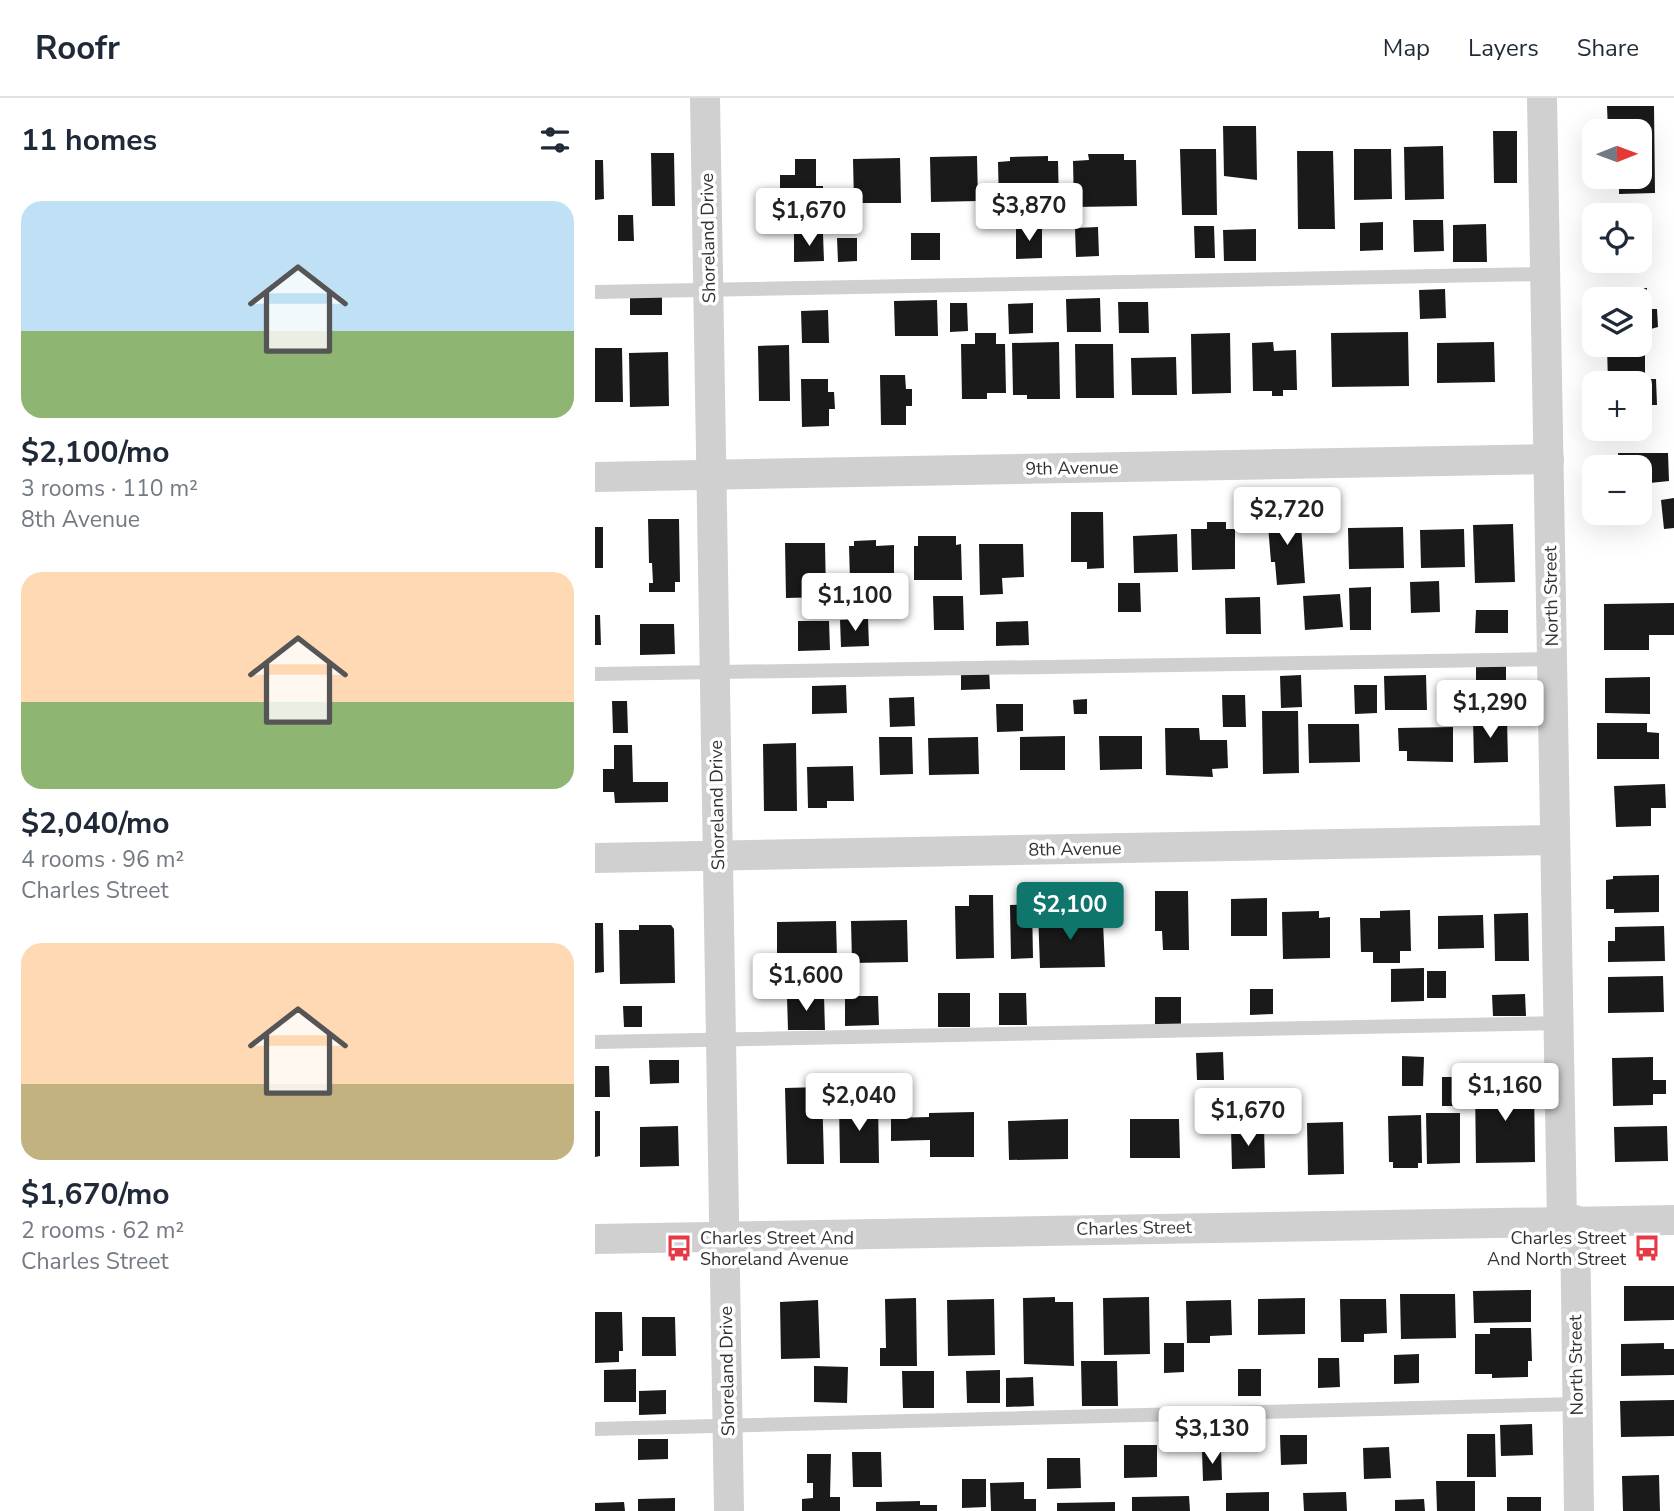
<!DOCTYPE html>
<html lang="en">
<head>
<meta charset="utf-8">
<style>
  :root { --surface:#fff; --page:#f2f2f3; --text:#1f2937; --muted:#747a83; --line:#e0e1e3; --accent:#0f766e }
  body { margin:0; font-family:"Nunito Sans",sans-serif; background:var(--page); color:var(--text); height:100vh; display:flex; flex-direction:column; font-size:26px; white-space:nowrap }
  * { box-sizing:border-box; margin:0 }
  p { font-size:23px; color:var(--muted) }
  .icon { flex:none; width:38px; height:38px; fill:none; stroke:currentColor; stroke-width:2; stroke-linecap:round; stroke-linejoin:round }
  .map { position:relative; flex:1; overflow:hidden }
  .details { display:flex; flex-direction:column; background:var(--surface); width:595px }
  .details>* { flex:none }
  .needle { width:46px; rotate:89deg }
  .fabs { position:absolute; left:987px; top:21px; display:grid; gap:14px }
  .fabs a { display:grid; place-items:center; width:70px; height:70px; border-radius:14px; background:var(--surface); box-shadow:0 7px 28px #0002; font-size:35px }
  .price { position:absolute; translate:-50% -60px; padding:0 16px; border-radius:7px; background:#fff; color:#222; font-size:23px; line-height:46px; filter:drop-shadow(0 2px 4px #0008) }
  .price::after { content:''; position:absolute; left:50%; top:42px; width:21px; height:16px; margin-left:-10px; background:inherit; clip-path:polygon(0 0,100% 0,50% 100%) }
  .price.selected { background:var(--accent); color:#fff }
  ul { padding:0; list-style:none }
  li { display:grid; align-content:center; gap:14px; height:371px; padding:0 21px }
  li span { display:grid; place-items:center; height:217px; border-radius:21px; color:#555 }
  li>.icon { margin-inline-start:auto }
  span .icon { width:126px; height:126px; fill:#fffc; stroke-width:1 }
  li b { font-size:30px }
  h2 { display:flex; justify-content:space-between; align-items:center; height:84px; padding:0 21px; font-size:30px }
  header { display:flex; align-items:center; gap:42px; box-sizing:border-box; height:98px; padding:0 35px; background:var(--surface); border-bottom:2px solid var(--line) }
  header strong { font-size:33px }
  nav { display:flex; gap:38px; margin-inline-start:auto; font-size:24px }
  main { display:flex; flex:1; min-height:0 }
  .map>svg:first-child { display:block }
</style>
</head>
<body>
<header>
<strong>Roofr</strong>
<nav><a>Map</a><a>Layers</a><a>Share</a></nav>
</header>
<main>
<section class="details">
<h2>11 homes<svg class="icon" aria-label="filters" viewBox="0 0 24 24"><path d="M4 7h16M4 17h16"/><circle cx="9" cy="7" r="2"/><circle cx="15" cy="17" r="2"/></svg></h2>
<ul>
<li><span style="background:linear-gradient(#bfe0f5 60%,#8fb573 0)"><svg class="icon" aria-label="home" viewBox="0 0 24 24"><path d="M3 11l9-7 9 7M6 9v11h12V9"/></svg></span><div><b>$2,100/mo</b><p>3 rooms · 110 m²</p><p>8th Avenue</p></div></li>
<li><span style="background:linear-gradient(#ffd9b3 60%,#8fb573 0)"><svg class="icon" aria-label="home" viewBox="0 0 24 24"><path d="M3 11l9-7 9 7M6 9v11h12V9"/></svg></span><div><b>$2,040/mo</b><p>4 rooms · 96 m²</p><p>Charles Street</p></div></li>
<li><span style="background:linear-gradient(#ffd9b3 65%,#c2b280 0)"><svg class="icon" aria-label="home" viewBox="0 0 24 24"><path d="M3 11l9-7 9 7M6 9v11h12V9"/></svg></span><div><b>$1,670/mo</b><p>2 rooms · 62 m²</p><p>Charles Street</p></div></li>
</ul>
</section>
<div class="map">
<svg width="1079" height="1413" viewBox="0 0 1079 1413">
  <rect width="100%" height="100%" fill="#fff"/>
  <g fill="#1a1a1a">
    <polygon points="1012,8 1059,8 1060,95 1024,96 1024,79 1045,79 1045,33 1013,33"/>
    <polygon points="628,28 661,28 662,82 629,78"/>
    <polygon points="898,33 922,33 922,85 899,85"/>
    <polygon points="848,48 849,101 810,102 809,49"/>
    <polygon points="585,51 621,51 622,117 587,117"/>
    <polygon points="759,51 796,51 797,101 759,102"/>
    <polygon points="702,53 738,53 740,131 703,131"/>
    <polygon points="56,55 79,55 80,108 57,108"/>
    <polygon points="493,56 529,56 529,62 541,62 542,108 479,109 478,63 494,62"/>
    <polygon points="382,58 383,103 336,104 335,59"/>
    <polygon points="453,58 453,63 463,63 464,107 404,108 403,64 415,63 415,59"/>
    <polygon points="305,60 306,105 259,105 258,61"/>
    <polygon points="200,61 221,61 221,88 228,88 228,118 193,119 193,102 185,102 185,77 200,77"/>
    <polygon points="0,62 8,62 9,101 0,102"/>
    <polygon points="245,115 259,116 256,135 242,134"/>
    <polygon points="23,117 38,117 39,143 23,143"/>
    <polygon points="818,122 848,122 849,153 819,154"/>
    <polygon points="788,124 788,152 765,153 765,125"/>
    <polygon points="891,126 892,164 858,164 858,127"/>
    <polygon points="599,128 619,128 620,160 600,160"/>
    <polygon points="447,129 447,160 421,161 421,130"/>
    <polygon points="503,129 504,158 481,159 480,130"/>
    <polygon points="661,131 661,163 629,163 628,132"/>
    <polygon points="1045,131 1055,131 1056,146 1045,147"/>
    <rect x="316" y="135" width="29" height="27"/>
    <polygon points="199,136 228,136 229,163 199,164"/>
    <polygon points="242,140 262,140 262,163 243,164"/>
    <polygon points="1014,190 1052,190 1052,211 1062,211 1063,229 1045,234 1045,201 1015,201"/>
    <polygon points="850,191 851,220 825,221 824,192"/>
    <polygon points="67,196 67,217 35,217 35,197"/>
    <polygon points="505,200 506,234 472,234 471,201"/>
    <polygon points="342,202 343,238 300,238 299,203"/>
    <polygon points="523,204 553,204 554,235 524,235"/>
    <polygon points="355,205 372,205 373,233 355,234"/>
    <polygon points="438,205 438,235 414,236 413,206"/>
    <polygon points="233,212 234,245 207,245 206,213"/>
    <polygon points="813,234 814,288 737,289 736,235"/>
    <polygon points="380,235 401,235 401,246 410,246 411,295 392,295 392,301 367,301 366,246 380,246"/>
    <polygon points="635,235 636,295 597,296 596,236"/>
    <polygon points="464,244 465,301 432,301 432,297 418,297 417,245"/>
    <polygon points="678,244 679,253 701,252 702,292 688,292 688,298 677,298 677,293 658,293 657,245"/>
    <polygon points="899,244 900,284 842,285 842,245"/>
    <polygon points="480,246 518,246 519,300 481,300"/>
    <polygon points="194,247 195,303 164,303 163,248"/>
    <polygon points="1050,247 1050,281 1061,281 1062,307 1051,307 1051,330 1045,331 1045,285 1013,285 1012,248"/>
    <polygon points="0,250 27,250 28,304 0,304"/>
    <polygon points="73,254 74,308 35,309 34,255"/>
    <polygon points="581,259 582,297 537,297 536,260"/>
    <polygon points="285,277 310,277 311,291 317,291 317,308 311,308 311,327 286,327"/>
    <polygon points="206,281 233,281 233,294 239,294 240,311 234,311 234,328 207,329"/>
    <polygon points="1023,355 1073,355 1074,383 1045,386 1045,369 1024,369"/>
    <polygon points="1079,400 1079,430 1069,431 1066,402"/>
    <polygon points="705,413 710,485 682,487 680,464 676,464 672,415"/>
    <polygon points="476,414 508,414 509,470 492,471 492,464 476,464"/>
    <polygon points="53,421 84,421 85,484 80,484 80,494 54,494 54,485 58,485 57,465 54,465"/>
    <polygon points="612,424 631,424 631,431 640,431 640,471 597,472 596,431 612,431"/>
    <polygon points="918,426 920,484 880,485 878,427"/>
    <rect x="0" y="429" width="8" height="41"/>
    <polygon points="808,429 809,470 754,471 753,430"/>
    <polygon points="869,431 870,469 826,470 825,432"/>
    <polygon points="582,436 583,474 539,475 538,438"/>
    <polygon points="323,438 361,438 361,447 366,446 367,482 319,482 319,448 323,448"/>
    <polygon points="281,442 281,448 299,447 299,482 255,482 254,448 259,448 259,443"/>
    <polygon points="190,445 230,445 231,499 191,500"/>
    <polygon points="384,446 428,446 429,479 407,480 408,496 385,497"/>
    <polygon points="844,483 845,514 816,515 815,484"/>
    <polygon points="523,485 545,485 546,514 523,514"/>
    <polygon points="776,489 776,532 755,532 754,490"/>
    <polygon points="745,496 748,529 710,532 708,498"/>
    <polygon points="338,498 368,498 369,532 339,532"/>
    <polygon points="665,499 666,536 631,536 630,500"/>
    <polygon points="1079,505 1079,537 1054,537 1054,552 1009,552 1009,506"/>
    <polygon points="881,512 913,512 913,535 880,535"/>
    <polygon points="0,517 5,517 6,547 0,547"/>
    <polygon points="273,521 274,548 246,549 245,522"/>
    <polygon points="203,523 234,523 235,552 203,553"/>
    <polygon points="433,523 434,547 401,548 401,524"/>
    <polygon points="45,526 79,526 80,556 45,557"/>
    <rect x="881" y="564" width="30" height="19"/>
    <polygon points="394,570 395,591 366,592 366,571"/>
    <polygon points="706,577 707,609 686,610 685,578"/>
    <polygon points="831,577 832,612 790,612 789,578"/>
    <polygon points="1055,579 1055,616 1010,615 1010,580"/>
    <polygon points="251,587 252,615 217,616 217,588"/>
    <polygon points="759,587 782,587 782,615 760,616"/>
    <polygon points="627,597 650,597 651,629 628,629"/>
    <polygon points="319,599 320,628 295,629 294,600"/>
    <polygon points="492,601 492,616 479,616 478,602"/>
    <polygon points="17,603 32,603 33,635 18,635"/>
    <polygon points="401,606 428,606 428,633 402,634"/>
    <polygon points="667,613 703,613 704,675 668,676"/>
    <polygon points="878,620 912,620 913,664 879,665"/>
    <polygon points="1002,625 1052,625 1052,634 1064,635 1064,661 1002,661"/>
    <polygon points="713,626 764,626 765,664 714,665"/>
    <polygon points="858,629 858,664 812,663 812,653 804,653 803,630"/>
    <polygon points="570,630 604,630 605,642 632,642 633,670 617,671 618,679 571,677"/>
    <polygon points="470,638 470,672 425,672 425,639"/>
    <polygon points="504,638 547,638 547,671 505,672"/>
    <polygon points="284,639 317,639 318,676 285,677"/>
    <polygon points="383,639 384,676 334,677 333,640"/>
    <polygon points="201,645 202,713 169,713 168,646"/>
    <polygon points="19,647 37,647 38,684 73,684 73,704 20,705 19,694 8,694 8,671 19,671"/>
    <polygon points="258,668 259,703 232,703 232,710 213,710 212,669"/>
    <polygon points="1070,686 1071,710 1056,710 1056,728 1021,729 1019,688"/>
    <polygon points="1064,777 1064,814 1019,815 1019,811 1011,811 1011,782 1018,781 1018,778"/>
    <polygon points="560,793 593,793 594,852 568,852 567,833 560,833"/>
    <polygon points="374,797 398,797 399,860 361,861 360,808 374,808"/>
    <polygon points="672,800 672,838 636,838 636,801"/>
    <polygon points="437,806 438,860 416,861 415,807"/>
    <polygon points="472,812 473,825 508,824 510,869 445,870 443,813"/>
    <polygon points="815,812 816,853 805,853 805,865 778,865 778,854 766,854 765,820 785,820 785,813"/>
    <polygon points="724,813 724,820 735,819 735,860 688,861 687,814"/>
    <polygon points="933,815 934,863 900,863 899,816"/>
    <polygon points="888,817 889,850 843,851 843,818"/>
    <polygon points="312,822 313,864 257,865 256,823"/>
    <polygon points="241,823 242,861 182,862 182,824"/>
    <polygon points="0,825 8,825 9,874 0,875"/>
    <polygon points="44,827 76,827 79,831 80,885 25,886 24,832 44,832"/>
    <polygon points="1069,828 1070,863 1013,864 1013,843 1020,843 1020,829"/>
    <polygon points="829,870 829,903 796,904 796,871"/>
    <rect x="832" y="873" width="19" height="27"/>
    <polygon points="1068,878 1069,914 1013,915 1013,879"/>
    <polygon points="655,891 678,891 678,916 655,917"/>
    <rect x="343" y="895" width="32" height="34"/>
    <polygon points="404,895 431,895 432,927 404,927"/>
    <polygon points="930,896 931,918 898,918 897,897"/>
    <polygon points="229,898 230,932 193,932 192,899"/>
    <polygon points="250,898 283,898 284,927 250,928"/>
    <polygon points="560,899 586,899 586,927 560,926"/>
    <polygon points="28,908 47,908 47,929 29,929"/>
    <polygon points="628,954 629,982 602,982 601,955"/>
    <polygon points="807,958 829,959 828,988 807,988"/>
    <polygon points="1058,959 1058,982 1071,982 1071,996 1058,996 1058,1007 1018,1008 1017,960"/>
    <polygon points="54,962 84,962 84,985 55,986"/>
    <polygon points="0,968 14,968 15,999 0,999"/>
    <rect x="847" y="979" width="22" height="29"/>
    <polygon points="939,984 940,1064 881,1065 880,986"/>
    <polygon points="227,989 229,1066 192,1066 190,990"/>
    <polygon points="283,1005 284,1065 245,1065 244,1006"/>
    <polygon points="0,1013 5,1013 5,1058 0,1059"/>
    <polygon points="379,1014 379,1059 335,1059 335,1042 296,1043 296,1020 334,1019 334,1015"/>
    <polygon points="831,1015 865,1015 865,1065 832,1066"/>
    <polygon points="826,1017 827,1065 823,1065 823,1070 798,1070 798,1064 794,1064 793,1018"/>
    <polygon points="473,1021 473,1061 414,1062 413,1023"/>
    <polygon points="535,1021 584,1021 585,1060 535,1060"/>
    <polygon points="748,1024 749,1076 713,1077 712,1025"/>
    <polygon points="83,1028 84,1068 45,1069 45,1029"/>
    <polygon points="1072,1028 1073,1063 1020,1064 1019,1029"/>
    <polygon points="669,1029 670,1070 637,1071 636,1030"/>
    <polygon points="1029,1188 1079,1188 1079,1222 1029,1223"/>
    <polygon points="936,1192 936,1224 879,1225 878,1193"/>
    <polygon points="805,1196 860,1196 861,1240 806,1241"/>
    <polygon points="460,1199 460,1204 478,1204 479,1268 429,1266 428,1200"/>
    <polygon points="554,1199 555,1256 509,1257 508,1200"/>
    <polygon points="321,1200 322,1268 285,1268 285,1250 291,1250 290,1201"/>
    <polygon points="710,1200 710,1236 663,1237 663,1201"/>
    <polygon points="399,1201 400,1257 353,1258 352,1202"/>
    <polygon points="745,1201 791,1201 792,1235 769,1236 769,1244 746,1244"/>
    <polygon points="223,1202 225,1260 186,1261 185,1204"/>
    <polygon points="636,1202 637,1237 615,1238 615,1245 592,1245 591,1203"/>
    <polygon points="0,1214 27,1214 28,1253 24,1253 24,1264 0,1265"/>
    <polygon points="47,1219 80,1219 81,1258 47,1258"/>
    <polygon points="895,1230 936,1230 937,1263 933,1263 933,1279 897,1280 897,1276 880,1276 880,1236 895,1236"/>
    <polygon points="569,1245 589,1245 589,1274 569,1275"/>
    <polygon points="1069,1245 1069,1251 1079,1251 1079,1277 1026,1278 1026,1246"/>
    <polygon points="824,1256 824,1285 799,1286 799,1257"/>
    <polygon points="723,1260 744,1260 745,1289 723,1290"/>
    <polygon points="486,1263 522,1263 523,1308 487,1308"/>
    <polygon points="219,1268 253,1269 252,1305 219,1304"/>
    <polygon points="41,1271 41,1304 9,1304 9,1272"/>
    <rect x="643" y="1271" width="23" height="27"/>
    <polygon points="405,1272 405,1305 372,1305 371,1273"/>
    <polygon points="307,1273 339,1273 339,1310 308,1310"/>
    <polygon points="438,1279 439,1308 411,1309 411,1280"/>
    <polygon points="71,1292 71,1316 44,1317 44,1293"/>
    <polygon points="1079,1302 1079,1338 1026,1339 1025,1303"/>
    <polygon points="937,1326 938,1357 906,1358 905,1327"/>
    <polygon points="872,1336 900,1336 901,1379 872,1379"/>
    <polygon points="685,1337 712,1337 712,1366 686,1367"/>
    <polygon points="43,1341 73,1341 73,1361 43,1362"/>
    <polygon points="529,1347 562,1347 562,1379 529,1380"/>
    <polygon points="794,1349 796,1380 769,1381 768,1350"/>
    <polygon points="626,1352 627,1382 608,1383 607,1353"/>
    <polygon points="257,1354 286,1354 287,1389 258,1389"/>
    <polygon points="212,1356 236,1356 235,1399 245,1399 245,1413 207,1413 207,1401 218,1400 218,1385 212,1385"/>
    <polygon points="452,1360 485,1360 486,1390 452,1391"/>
    <polygon points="1064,1377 1065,1413 1028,1413 1027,1378"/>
    <polygon points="367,1381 391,1381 391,1409 367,1410"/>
    <polygon points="841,1383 880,1383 880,1413 842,1413"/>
    <polygon points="429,1384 429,1401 441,1401 441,1413 396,1413 395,1385"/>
    <polygon points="674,1394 674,1413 631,1413 631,1395"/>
    <polygon points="751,1394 752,1413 709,1413 708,1395"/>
    <polygon points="594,1398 595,1413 537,1413 537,1399"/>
    <rect x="912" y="1399" width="34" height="14"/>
    <polygon points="80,1400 80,1413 43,1413 43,1401"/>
    <polygon points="829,1401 830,1413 800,1413 800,1402"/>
    <polygon points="325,1403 325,1407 342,1407 342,1413 281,1413 281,1404"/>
    <polygon points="29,1404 30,1413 0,1413 0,1405"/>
    <polygon points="520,1404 520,1413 462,1413 462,1405"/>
  </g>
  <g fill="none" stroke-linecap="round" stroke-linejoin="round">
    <g stroke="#d0d0d0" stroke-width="14">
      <polyline points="0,194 950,176"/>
      <polyline points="0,576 957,561"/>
      <polyline points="0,944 965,925"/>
      <polyline points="0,1331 982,1306"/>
    </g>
    <g stroke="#d0d0d0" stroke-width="30">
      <polyline points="110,0 134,1413"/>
      <polyline points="947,0 967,1122"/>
      <polyline points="0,379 954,361"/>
      <polyline points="0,760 960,742"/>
      <polyline points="980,1122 984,1413"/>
      <polyline points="0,1141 1079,1122"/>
    </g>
  </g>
  <defs>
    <g id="bus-bare" transform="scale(2.1)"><path d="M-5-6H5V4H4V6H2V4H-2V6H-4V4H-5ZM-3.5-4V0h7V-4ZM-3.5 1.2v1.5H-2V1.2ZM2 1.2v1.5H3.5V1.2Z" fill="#e63946" stroke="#fff" stroke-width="2.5" paint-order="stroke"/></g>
  </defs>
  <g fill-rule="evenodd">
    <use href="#bus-bare" x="84" y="1150"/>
    <use href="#bus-bare" x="1052" y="1150"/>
  </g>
  <g text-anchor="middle" stroke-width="7" stroke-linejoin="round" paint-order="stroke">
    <g font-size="18" fill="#333" stroke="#fff">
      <text transform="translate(113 140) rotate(-91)" y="6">Shoreland Drive</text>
      <text transform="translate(477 370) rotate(-1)" y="6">9th Avenue</text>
      <text transform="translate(956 498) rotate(-91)" y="6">North Street</text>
      <text transform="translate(122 707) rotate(-91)" y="6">Shoreland Drive</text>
      <text transform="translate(480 751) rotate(-1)" y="6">8th Avenue</text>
      <text transform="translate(539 1130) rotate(-1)" y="6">Charles Street</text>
      <text transform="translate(981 1267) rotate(-91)" y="6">North Street</text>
      <text transform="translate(132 1273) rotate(-91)" y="6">Shoreland Drive</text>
    </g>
    <g font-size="18" fill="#333" stroke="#fff" text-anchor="start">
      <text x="105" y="1146">Charles Street And<tspan x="105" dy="21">Shoreland Avenue</tspan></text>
      <text x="1031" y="1146" text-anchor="end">Charles Street<tspan x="1031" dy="21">And North Street</tspan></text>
    </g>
  </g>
</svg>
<div class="fabs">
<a><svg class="needle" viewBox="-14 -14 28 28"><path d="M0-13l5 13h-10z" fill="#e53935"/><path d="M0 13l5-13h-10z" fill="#747a83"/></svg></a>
<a><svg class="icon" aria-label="locate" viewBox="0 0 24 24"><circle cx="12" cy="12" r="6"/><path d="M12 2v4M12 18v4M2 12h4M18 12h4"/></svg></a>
<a><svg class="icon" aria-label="layers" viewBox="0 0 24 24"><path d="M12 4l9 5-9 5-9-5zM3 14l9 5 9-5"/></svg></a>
<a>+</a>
<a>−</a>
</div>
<b class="price" style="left:434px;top:145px">$3,870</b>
<b class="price" style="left:214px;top:150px">$1,670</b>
<b class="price" style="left:692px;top:449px">$2,720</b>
<b class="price" style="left:260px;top:535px">$1,100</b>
<b class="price" style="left:895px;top:642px">$1,290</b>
<b class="price selected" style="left:475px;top:844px">$2,100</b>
<b class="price" style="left:211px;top:915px">$1,600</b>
<b class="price" style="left:910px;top:1025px">$1,160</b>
<b class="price" style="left:264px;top:1035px">$2,040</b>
<b class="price" style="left:653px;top:1050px">$1,670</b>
<b class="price" style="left:617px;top:1368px">$3,130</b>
</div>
</main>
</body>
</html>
